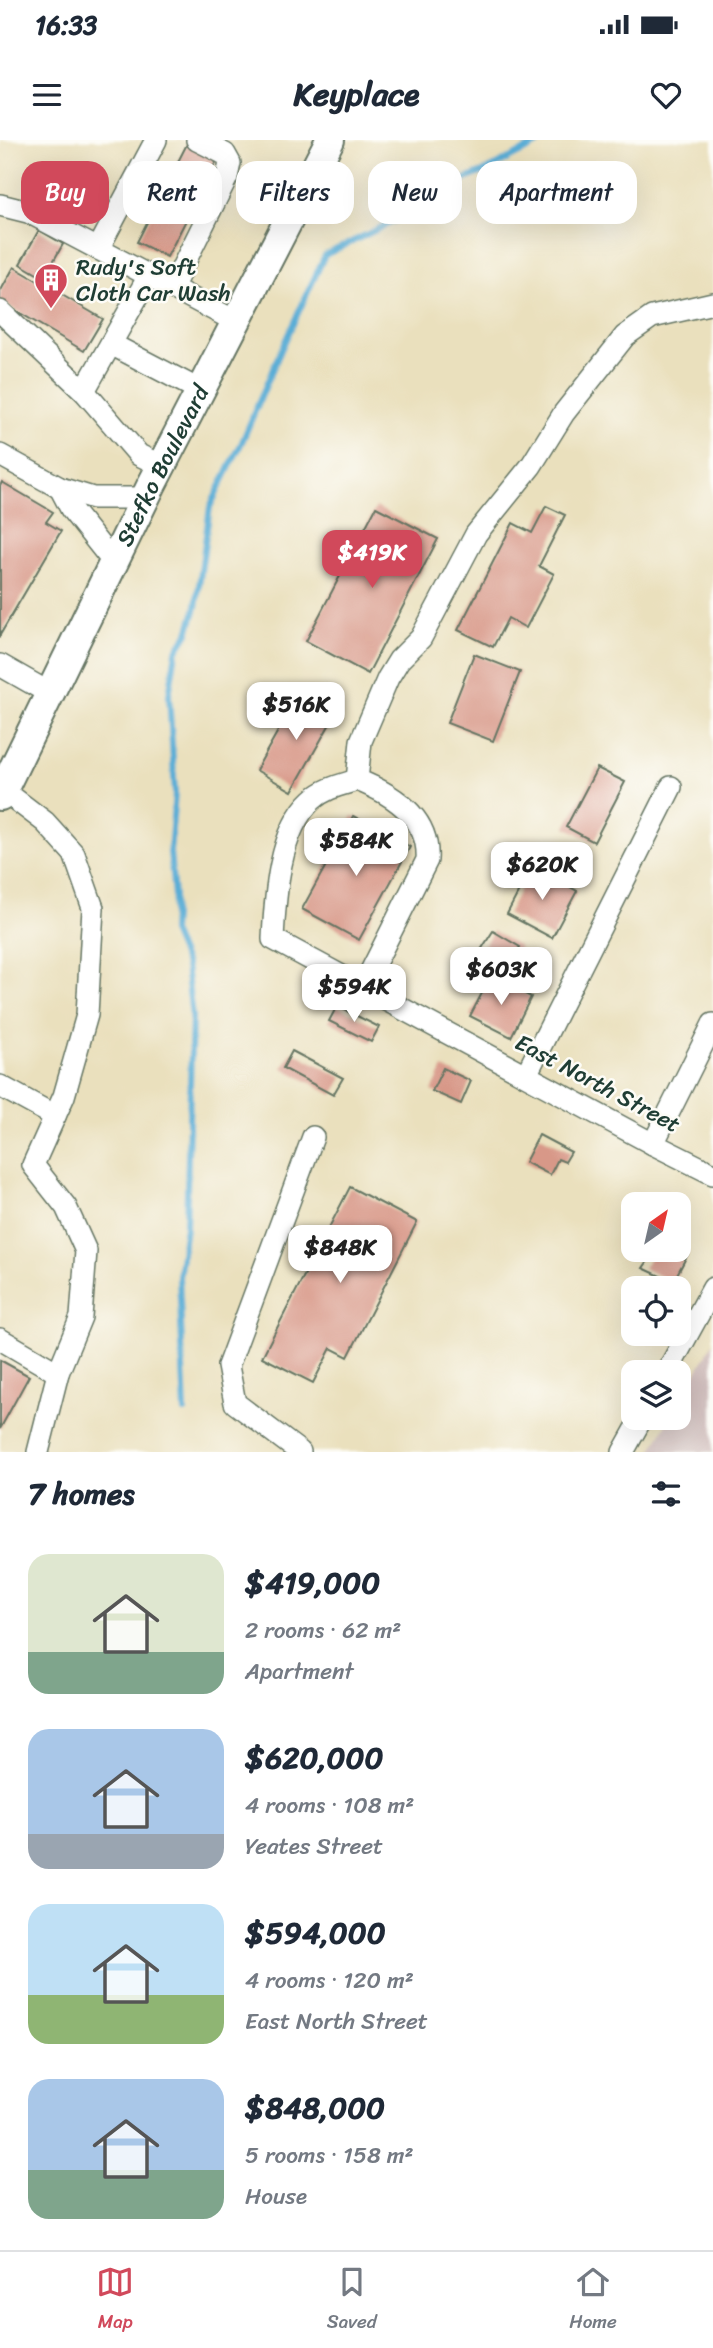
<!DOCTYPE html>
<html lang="en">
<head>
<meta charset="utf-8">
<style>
  :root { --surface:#fff; --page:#f6f6f7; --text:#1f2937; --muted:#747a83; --line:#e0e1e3; --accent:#d1495b }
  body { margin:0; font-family:Sriracha,sans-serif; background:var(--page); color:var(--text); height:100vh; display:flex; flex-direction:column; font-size:26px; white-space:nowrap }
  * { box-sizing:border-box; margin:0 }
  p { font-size:23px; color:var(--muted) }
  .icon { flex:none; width:38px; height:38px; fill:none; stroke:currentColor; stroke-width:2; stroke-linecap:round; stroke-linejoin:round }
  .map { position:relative; height:1312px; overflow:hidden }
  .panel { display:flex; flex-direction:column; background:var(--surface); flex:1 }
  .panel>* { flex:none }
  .top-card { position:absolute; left:21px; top:21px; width:672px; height:63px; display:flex; gap:14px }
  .needle { width:46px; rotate:34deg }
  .fabs { position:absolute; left:621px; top:1052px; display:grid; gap:14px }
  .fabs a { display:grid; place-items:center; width:70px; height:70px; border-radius:14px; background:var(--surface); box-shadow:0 7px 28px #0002; font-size:35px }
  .price { position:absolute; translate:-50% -60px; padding:0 16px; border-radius:14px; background:#fff; color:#222; font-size:23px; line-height:46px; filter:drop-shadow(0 2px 4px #0008) }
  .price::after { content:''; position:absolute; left:50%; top:42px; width:21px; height:16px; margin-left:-10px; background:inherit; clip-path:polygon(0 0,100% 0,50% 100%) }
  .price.active { background:var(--accent); color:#fff }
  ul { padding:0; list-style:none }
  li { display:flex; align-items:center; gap:21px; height:175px; padding:0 28px }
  li span { display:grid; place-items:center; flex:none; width:196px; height:140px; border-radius:21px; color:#555 }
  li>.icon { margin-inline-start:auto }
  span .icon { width:84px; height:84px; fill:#fffc; stroke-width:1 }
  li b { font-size:30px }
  h2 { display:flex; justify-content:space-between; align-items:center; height:84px; padding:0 28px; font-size:30px }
  .tag { padding:0 24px; border-radius:21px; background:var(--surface); box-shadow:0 7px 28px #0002; font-size:24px; line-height:63px }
  .tag.active { background:var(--accent); color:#fff }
  .status { display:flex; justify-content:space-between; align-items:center; height:49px; padding:0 35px; background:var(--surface); direction:ltr }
  .status svg { height:19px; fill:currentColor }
  header { display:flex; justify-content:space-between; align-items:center; height:91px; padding:0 28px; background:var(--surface); font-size:32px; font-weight:700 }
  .tabs { display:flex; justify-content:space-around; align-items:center; height:98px; border-top:2px solid var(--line); background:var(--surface); font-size:19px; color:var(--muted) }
  .tabs a { display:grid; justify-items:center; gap:4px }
  .tabs .active { color:var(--accent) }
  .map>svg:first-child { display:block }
</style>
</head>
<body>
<div class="status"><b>16:33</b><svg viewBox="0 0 49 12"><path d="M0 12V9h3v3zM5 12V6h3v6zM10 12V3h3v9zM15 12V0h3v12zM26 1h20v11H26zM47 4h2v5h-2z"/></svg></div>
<header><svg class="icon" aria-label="menu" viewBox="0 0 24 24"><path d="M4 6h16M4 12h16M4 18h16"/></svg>Keyplace<svg class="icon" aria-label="heart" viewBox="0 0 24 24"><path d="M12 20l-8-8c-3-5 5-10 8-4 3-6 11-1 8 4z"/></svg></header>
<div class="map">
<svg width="713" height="1312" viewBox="0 0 713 1312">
  <rect width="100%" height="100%" fill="#fdfcf7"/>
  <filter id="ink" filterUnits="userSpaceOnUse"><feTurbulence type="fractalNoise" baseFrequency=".0143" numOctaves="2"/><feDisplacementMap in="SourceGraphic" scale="14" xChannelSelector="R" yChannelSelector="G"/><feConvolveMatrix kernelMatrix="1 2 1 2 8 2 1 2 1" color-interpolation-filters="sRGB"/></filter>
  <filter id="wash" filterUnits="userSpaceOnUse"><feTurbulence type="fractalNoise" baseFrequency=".00686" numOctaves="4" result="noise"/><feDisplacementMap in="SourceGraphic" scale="28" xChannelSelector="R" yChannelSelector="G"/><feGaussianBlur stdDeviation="1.57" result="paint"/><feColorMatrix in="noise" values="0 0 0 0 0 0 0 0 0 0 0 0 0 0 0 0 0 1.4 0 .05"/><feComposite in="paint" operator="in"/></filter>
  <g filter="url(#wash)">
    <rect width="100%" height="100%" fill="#eae0bd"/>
    <polygon fill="#d1bfbe" points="713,1203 713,1312 651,1312 670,1278 679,1278 679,1263"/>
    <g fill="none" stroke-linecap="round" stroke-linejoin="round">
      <polyline stroke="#5aadd6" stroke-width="6" points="185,1271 179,1137 186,1087 192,877 186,825 172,792 174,756 170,712 175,653 169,555 176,512 188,493 196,467 210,367 242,302 280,212 325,115 400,78 436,51 483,32 537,4 538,0"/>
    </g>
    <g id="blocks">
      <g fill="#d89888">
        <polygon points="188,2 218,18 167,117 137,102"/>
        <polygon points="39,90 63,104 44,138 20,124"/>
        <polygon points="14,127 103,179 84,211 0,161 0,152"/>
        <polygon points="2,342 53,372 46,382 61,391 0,495 0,346"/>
        <polygon points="546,366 565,375 539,426 554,434 526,488 508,478 493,507 458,490 513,383 532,393"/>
        <polygon points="376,367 438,399 368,534 306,501"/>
        <polygon points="474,514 520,532 493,601 447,583"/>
        <polygon points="300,552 336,573 292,651 256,630"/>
        <polygon points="597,628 625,642 594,702 566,687"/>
        <polygon points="353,676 410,707 359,800 302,769"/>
        <polygon points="532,726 577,751 552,798 507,774"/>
        <polygon points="493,791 520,807 507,826 481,810"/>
        <polygon points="491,836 531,857 511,897 470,876"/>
        <polygon points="337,866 379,887 371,902 329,881"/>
        <polygon points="292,911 343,938 333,955 283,928"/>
        <polygon points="443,928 471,941 461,964 432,951"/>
        <polygon points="539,995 571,1012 565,1022 558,1019 550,1035 525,1022"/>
        <polygon points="350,1047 417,1082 348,1217 331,1208 313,1243 262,1217"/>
        <polygon points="679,1106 689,1112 673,1142 643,1128 650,1118 636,1110 679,1110"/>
        <polygon points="0,1220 29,1236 0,1289"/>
      </g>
    </g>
  </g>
  <g filter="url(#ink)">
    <use href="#blocks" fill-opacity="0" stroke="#667664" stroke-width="2"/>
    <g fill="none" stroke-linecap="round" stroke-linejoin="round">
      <g stroke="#667664" stroke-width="24">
        <g id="minor">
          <polyline points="0,65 28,72 237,182"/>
          <polyline points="98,109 156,0"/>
          <polyline points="172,148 227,37 230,23 225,14 197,0"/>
          <polyline points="0,171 84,251 139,315 162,326"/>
          <polyline points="111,204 201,251"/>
          <polyline points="84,251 149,136"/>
          <polyline points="0,315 60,348"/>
          <polyline points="114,423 71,369 60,348 93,358 146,358"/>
          <polyline points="0,525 51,554"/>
          <polyline points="357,640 361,601 388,538 399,520 421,498 476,394 531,326 564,273 625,196 652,177 713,163"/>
          <polyline points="3,650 45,682 74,714 93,768 87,875 64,956 33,1025 66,1067 86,1111 81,1177 58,1233 38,1312"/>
          <path d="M363,847L427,720C430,678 393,654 357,640C341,645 325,648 312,660C279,690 275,757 273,799L653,1004L713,1034"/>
          <polyline points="526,935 671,647"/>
          <polyline points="0,946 55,976"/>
          <polyline points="653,1004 713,884"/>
          <polyline points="0,1199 58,1233"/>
          <polyline points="667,1232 713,1148"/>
          <polyline points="300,1312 235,1263 228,1226 313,997"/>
          <polyline points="623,1312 642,1278"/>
        </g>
      </g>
      <g stroke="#667664" stroke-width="32">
        <g id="major">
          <path id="s1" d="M0,656L151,346L330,0"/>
        </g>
      </g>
      <use href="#minor" stroke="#fff" stroke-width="21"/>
      <use href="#major" stroke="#fff" stroke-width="28"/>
    </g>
  </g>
  <defs>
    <g id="building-pin" transform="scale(1.75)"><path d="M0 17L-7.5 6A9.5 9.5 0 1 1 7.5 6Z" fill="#d1495b" stroke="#fdfcf7"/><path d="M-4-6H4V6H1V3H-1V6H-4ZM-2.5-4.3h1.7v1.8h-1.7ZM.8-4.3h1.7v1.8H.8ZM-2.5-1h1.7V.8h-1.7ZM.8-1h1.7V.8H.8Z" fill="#fff"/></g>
  </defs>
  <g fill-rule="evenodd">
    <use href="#building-pin" x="51" y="140"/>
  </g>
  <g text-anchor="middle" stroke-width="5" stroke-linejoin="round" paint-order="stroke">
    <g font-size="23" fill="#1f3d34" stroke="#fdfcf7" text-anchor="start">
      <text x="76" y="135">Rudy's Soft<tspan x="76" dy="26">Cloth Car Wash</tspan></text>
    </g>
    <g font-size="23" fill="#1f3d34" stroke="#fdfcf7">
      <text dy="8" stroke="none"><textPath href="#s1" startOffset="368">Stefko Boulevard</textPath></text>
      <text transform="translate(598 943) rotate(28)" y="8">East North Street</text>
    </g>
  </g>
</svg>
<div class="fabs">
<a><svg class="needle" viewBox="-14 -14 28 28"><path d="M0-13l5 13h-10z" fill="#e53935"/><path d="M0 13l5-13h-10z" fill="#747a83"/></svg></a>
<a><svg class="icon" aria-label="locate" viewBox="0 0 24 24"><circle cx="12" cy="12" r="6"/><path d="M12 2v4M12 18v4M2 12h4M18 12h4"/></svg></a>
<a><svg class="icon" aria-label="layers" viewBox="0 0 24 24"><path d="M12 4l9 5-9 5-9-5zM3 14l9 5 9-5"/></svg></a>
</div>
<b class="price active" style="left:372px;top:450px">$419K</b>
<b class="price" style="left:296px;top:602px">$516K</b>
<b class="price" style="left:356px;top:738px">$584K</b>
<b class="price" style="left:542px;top:762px">$620K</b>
<b class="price" style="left:501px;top:867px">$603K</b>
<b class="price" style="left:354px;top:884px">$594K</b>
<b class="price" style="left:340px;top:1145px">$848K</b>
<div class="top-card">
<a class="tag active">Buy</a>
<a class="tag">Rent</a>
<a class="tag">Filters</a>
<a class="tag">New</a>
<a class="tag">Apartment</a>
</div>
</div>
<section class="panel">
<h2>7 homes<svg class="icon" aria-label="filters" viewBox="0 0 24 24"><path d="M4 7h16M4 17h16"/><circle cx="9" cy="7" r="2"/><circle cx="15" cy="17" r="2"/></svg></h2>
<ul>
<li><span style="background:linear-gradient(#dfe7d0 70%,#7fa58c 0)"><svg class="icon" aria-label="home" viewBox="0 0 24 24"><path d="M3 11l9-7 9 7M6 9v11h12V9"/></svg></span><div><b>$419,000</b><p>2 rooms · 62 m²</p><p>Apartment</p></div></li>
<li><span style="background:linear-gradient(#a9c7e8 75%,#9aa5b1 0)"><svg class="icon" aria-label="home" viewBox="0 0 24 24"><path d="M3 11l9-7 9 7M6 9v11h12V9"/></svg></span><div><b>$620,000</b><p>4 rooms · 108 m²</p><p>Yeates Street</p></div></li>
<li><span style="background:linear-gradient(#bfe0f5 65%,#8fb573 0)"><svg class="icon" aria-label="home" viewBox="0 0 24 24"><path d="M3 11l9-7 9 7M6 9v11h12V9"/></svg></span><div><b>$594,000</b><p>4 rooms · 120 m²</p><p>East North Street</p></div></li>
<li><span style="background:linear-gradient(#a9c7e8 65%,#7fa58c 0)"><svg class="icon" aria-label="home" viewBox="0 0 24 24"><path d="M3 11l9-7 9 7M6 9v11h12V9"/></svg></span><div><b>$848,000</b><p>5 rooms · 158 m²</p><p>House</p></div></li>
</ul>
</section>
<nav class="tabs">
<a class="active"><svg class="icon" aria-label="map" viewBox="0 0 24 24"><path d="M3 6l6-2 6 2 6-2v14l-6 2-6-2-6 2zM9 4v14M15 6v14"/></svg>Map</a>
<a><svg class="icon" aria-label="saved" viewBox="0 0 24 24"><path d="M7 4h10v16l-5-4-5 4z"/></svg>Saved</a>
<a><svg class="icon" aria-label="home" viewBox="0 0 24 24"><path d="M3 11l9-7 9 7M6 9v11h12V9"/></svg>Home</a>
</nav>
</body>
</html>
